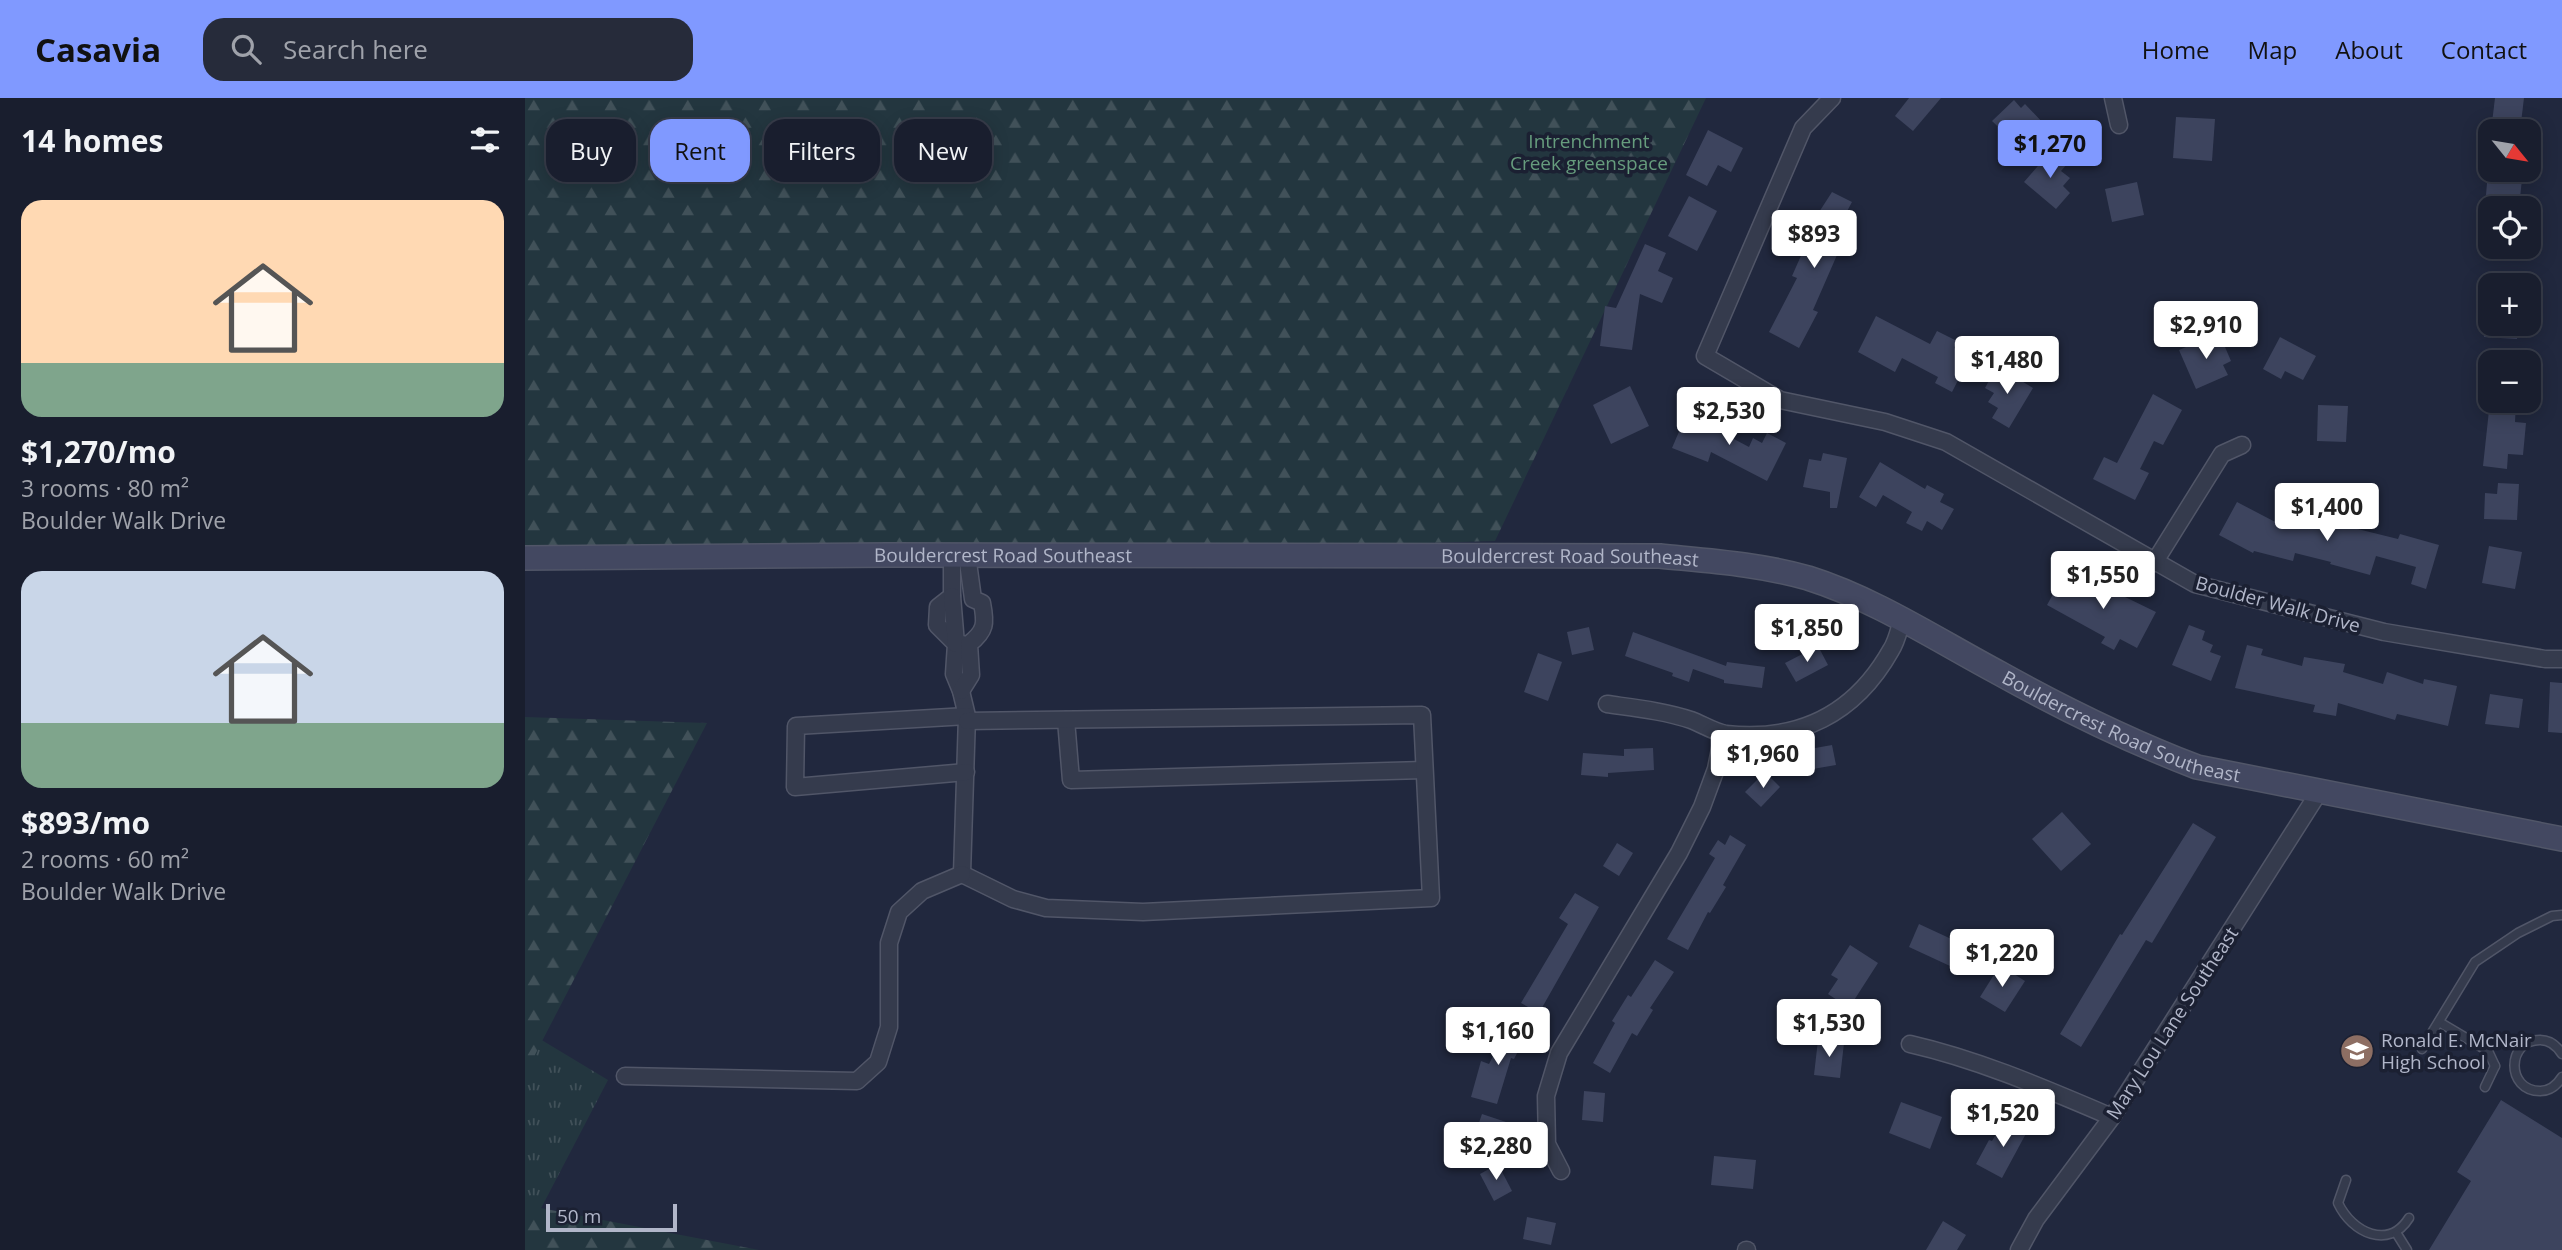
<!DOCTYPE html>
<html lang="en">
<head>
<meta charset="utf-8">
<style>
  :root { --surface:#191e2e; --page:#262b3a; --text:#f1f3f6; --muted:#9fa2aa; --line:#373c4a; --accent:#8099ff }
  body { margin:0; font-family:"Open Sans",sans-serif; background:var(--page); color:var(--text); height:100vh; display:flex; flex-direction:column; font-size:26px; white-space:nowrap }
  * { box-sizing:border-box; margin:0 }
  p { font-size:23px; color:var(--muted) }
  .icon { flex:none; width:38px; height:38px; fill:none; stroke:currentColor; stroke-width:2; stroke-linecap:round; stroke-linejoin:round }
  .map { position:relative; flex:1; overflow:hidden }
  .details { display:flex; flex-direction:column; background:var(--surface); width:525px }
  .details>* { flex:none }
  .guide { position:absolute; left:21px; top:21px; width:665px; height:63px; display:flex; gap:14px }
  .needle { width:46px; rotate:120deg }
  .controls { position:absolute; left:1953px; top:21px; display:grid; gap:14px }
  .controls a { display:grid; place-items:center; width:63px; height:63px; border-radius:14px; background:var(--surface); box-shadow:0 4px 18px #0003,0 0 0 2px var(--line); font-size:35px }
  .scale { position:absolute; left:21px; bottom:18px; width:131px; box-sizing:border-box; padding-left:7px; border:4px solid #b1b6c9; border-top:0; font-size:19px; line-height:24px; white-space:nowrap; color:#b1b6c9; -webkit-text-stroke:5px #1b2032; paint-order:stroke }
  .price { position:absolute; translate:-50% -60px; padding:0 16px; border-radius:7px; background:#fff; color:#222; font-size:23px; line-height:46px; filter:drop-shadow(0 2px 4px #0008) }
  .price::after { content:''; position:absolute; left:50%; top:42px; width:21px; height:16px; margin-left:-10px; background:inherit; clip-path:polygon(0 0,100% 0,50% 100%) }
  .price.active { background:var(--accent); color:#111 }
  ul { padding:0; list-style:none }
  li { display:grid; align-content:center; gap:14px; height:371px; padding:0 21px }
  li span { display:grid; place-items:center; height:217px; border-radius:21px; color:#555 }
  li>.icon { margin-inline-start:auto }
  span .icon { width:126px; height:126px; fill:#fffc; stroke-width:1 }
  li b { font-size:30px }
  h2 { display:flex; justify-content:space-between; align-items:center; height:84px; padding:0 21px; font-size:30px }
  .pill { padding:0 24px; border-radius:21px; background:var(--surface); box-shadow:0 4px 18px #0003,0 0 0 2px var(--line); font-size:24px; line-height:63px }
  .pill.active { background:var(--accent); color:#111 }
  header { display:flex; align-items:center; gap:42px; box-sizing:border-box; height:98px; padding:0 35px; background:var(--accent); color:#111 }
  header strong { font-size:33px }
  nav { display:flex; gap:38px; margin-inline-start:auto; font-size:24px }
  .search { width:490px; height:63px; background:var(--page); display:flex; align-items:center; gap:18px; box-sizing:border-box; padding:0 24px; border-radius:21px; color:var(--muted); font-size:26px }
  main { display:flex; flex:1; min-height:0 }
  .map>svg:first-child { display:block }
</style>
</head>
<body>
<header>
<strong>Casavia</strong>
<div class="search"><svg class="icon" aria-label="search" viewBox="0 0 24 24"><circle cx="10" cy="10" r="6"/><path d="M15 15l6 6"/></svg>Search here</div>
<nav><a>Home</a><a>Map</a><a>About</a><a>Contact</a></nav>
</header>
<main>
<section class="details">
<h2>14 homes<svg class="icon" aria-label="filters" viewBox="0 0 24 24"><path d="M4 7h16M4 17h16"/><circle cx="9" cy="7" r="2"/><circle cx="15" cy="17" r="2"/></svg></h2>
<ul>
<li><span style="background:linear-gradient(#ffd9b3 75%,#7fa58c 0)"><svg class="icon" aria-label="home" viewBox="0 0 24 24"><path d="M3 11l9-7 9 7M6 9v11h12V9"/></svg></span><div><b>$1,270/mo</b><p>3 rooms · 80 m²</p><p>Boulder Walk Drive</p></div></li>
<li><span style="background:linear-gradient(#c9d6e8 70%,#7fa58c 0)"><svg class="icon" aria-label="home" viewBox="0 0 24 24"><path d="M3 11l9-7 9 7M6 9v11h12V9"/></svg></span><div><b>$893/mo</b><p>2 rooms · 60 m²</p><p>Boulder Walk Drive</p></div></li>
</ul>
</section>
<div class="map">
<svg width="2037" height="1152" viewBox="0 0 2037 1152">
  <defs>
    <pattern id="grass-tufts" width="24" height="20" patternUnits="userSpaceOnUse" patternTransform="scale(1.75)"><rect width="24" height="20" fill="#23363f"/><path d="M3 7l-1-3M5 7V3M7 7l1-3M15 17l-1-3M17 17v-4M19 17l1-3" fill="none" stroke="#415159"/></pattern>
    <pattern id="forest-firs" width="22" height="20" patternUnits="userSpaceOnUse" patternTransform="scale(1.75)"><rect width="22" height="20" fill="#23363f"/><path d="M5 1l3.5 6h-7zM16 11l3.5 6h-7z" fill="#415159"/></pattern>
  </defs>
  <rect width="100%" height="100%" fill="#21283e"/>
  <polygon fill="url(#grass-tufts)" points="0,932 83,982 0,1141"/>
  <g fill="url(#forest-firs)">
    <polygon points="0,0 1181,0 970,443 762,449 0,462"/>
    <polygon points="0,619 182,625 0,976"/>
    <polygon points="0,1107 234,1152 0,1152"/>
  </g>
  <g fill="#3d445e">
    <polygon points="1384,0 1416,0 1388,33 1370,18"/>
    <polygon points="1970,0 1999,0 1995,33 1966,33"/>
    <polygon points="1489,2 1496,10 1500,6 1519,26 1495,50 1467,23"/>
    <polygon points="1651,19 1690,21 1687,63 1648,60"/>
    <polygon points="1183,32 1218,50 1206,74 1193,67 1182,88 1161,77"/>
    <polygon points="1527,52 1543,65 1536,73 1545,80 1538,88 1545,95 1531,111 1499,84"/>
    <polygon points="1976,72 1998,72 1995,100 1961,97 1963,73 1976,74"/>
    <polygon points="1612,84 1619,117 1587,124 1580,91"/>
    <polygon points="1307,94 1327,104 1319,119 1331,125 1322,142 1319,141 1288,212 1293,214 1274,250 1244,234 1272,180 1267,178 1290,126 1287,125"/>
    <polygon points="1164,98 1192,113 1172,153 1143,138"/>
    <polygon points="1120,146 1141,155 1133,173 1148,180 1137,205 1115,196 1107,252 1075,248 1080,208 1091,210"/>
    <polygon points="1351,218 1405,246 1412,233 1432,243 1429,250 1445,259 1427,294 1410,285 1413,279 1377,260 1370,274 1333,254"/>
    <polygon points="1960,226 1993,226 1992,241 1959,239"/>
    <polygon points="1694,235 1706,263 1698,267 1703,277 1671,291 1654,252"/>
    <polygon points="1755,239 1791,258 1778,282 1760,273 1756,281 1738,271"/>
    <polygon points="1472,268 1508,290 1484,330 1467,320 1473,310 1463,304 1469,295 1460,290"/>
    <polygon points="1105,288 1124,328 1086,346 1068,307"/>
    <polygon points="1628,296 1657,312 1638,347 1629,343 1615,371 1624,375 1610,402 1568,381 1579,359 1592,365"/>
    <polygon points="1965,303 1991,303 1990,324 2001,325 1998,357 1983,356 1982,371 1958,368"/>
    <polygon points="1793,307 1823,308 1821,344 1792,343"/>
    <polygon points="1176,316 1198,325 1194,333 1224,349 1228,340 1237,345 1242,335 1261,345 1242,383 1186,354 1183,364 1147,350 1156,329 1160,330 1164,321 1173,325"/>
    <polygon points="1298,355 1322,360 1312,410 1305,410 1305,394 1278,389 1284,361 1296,363"/>
    <polygon points="1355,364 1400,391 1402,387 1419,396 1415,404 1429,411 1417,432 1402,423 1397,433 1381,425 1387,414 1358,397 1351,409 1334,399"/>
    <polygon points="1973,385 1994,386 1992,422 1959,421 1960,395 1972,396"/>
    <polygon points="1712,404 1756,427 1760,413 1873,441 1875,436 1914,447 1901,491 1886,486 1891,469 1851,458 1845,477 1805,466 1806,464 1770,455 1768,463 1729,453 1728,455 1694,437"/>
    <polygon points="1964,448 1997,454 1990,491 1957,485"/>
    <polygon points="1549,478 1559,484 1561,480 1631,514 1612,550 1595,541 1589,552 1576,545 1580,539 1522,507 1537,480 1545,485"/>
    <polygon points="1664,527 1680,533 1677,542 1688,547 1685,554 1696,558 1686,583 1647,567"/>
    <polygon points="1064,529 1069,552 1047,557 1042,534"/>
    <polygon points="1108,534 1201,568 1202,564 1240,569 1237,590 1199,585 1199,582 1168,571 1164,584 1147,578 1148,575 1100,558"/>
    <polygon points="1722,547 1738,551 1736,557 1777,568 1779,559 1820,566 1818,574 1858,586 1862,574 1898,586 1899,581 1932,588 1923,628 1872,616 1870,622 1813,605 1811,618 1788,614 1790,607 1710,590"/>
    <polygon points="1293,548 1303,567 1271,584 1260,565"/>
    <polygon points="1013,555 1037,564 1023,603 999,594"/>
    <polygon points="2025,584 2037,585 2037,635 2023,634"/>
    <polygon points="1965,596 1998,601 1994,630 1960,626"/>
    <polygon points="1307,647 1311,667 1282,672 1279,652"/>
    <polygon points="1128,650 1129,672 1083,675 1083,679 1056,677 1058,655 1099,658 1099,651"/>
    <polygon points="1240,674 1255,689 1236,709 1220,694"/>
    <polygon points="1537,714 1566,746 1536,773 1507,741"/>
    <polygon points="1668,725 1691,739 1627,845 1621,842 1556,949 1535,936 1595,836 1597,837"/>
    <polygon points="1205,737 1221,747 1198,787 1201,789 1185,815 1183,814 1163,852 1142,841 1190,760 1184,756 1193,742 1200,747"/>
    <polygon points="1092,745 1108,755 1094,778 1078,768"/>
    <polygon points="1050,795 1074,809 1014,915 996,905 1043,826 1034,820"/>
    <polygon points="1394,826 1448,851 1438,874 1384,849"/>
    <polygon points="1325,847 1353,865 1324,910 1303,896 1313,881 1306,877"/>
    <polygon points="1130,862 1149,874 1125,910 1128,912 1112,938 1107,935 1085,975 1068,965 1090,925 1087,923 1103,897 1106,899"/>
    <polygon points="1475,867 1500,883 1480,914 1455,899"/>
    <polygon points="984,927 1002,936 989,961 986,960 972,1006 946,999 956,963 964,966"/>
    <polygon points="1293,942 1319,945 1315,980 1289,977"/>
    <polygon points="1059,993 1080,995 1078,1024 1057,1022"/>
    <polygon points="1976,1002 2037,1040 2037,1152 1904,1152 1946,1083 1932,1074"/>
    <polygon points="1376,1004 1417,1019 1405,1051 1364,1035"/>
    <polygon points="957,1016 984,1025 974,1054 947,1045"/>
    <polygon points="1488,1021 1504,1030 1477,1080 1451,1066 1464,1042 1467,1043 1474,1031 1480,1034"/>
    <polygon points="1189,1058 1231,1062 1228,1091 1186,1087"/>
    <polygon points="973,1066 987,1093 969,1103 955,1076"/>
    <polygon points="1002,1119 1031,1125 1026,1147 998,1141"/>
    <polygon points="1418,1123 1441,1137 1432,1152 1401,1152"/>
  </g>
  <g fill="none" stroke-linecap="round" stroke-linejoin="round">
    <g stroke="#515668" stroke-width="11">
      <g id="lane">
        <polyline points="1914,924 1963,953 1970,968"/>
        <polyline points="1897,951 1950,864 1993,835 2027,818 2037,817"/>
        <path d="M2037,956C2032,948 2025,942 2015,942C1981,942 1981,993 2015,993C2025,993 2032,987 2037,979"/>
        <polyline points="1960,989 1970,968"/>
        <path d="M1821,1082L1813,1105C1827,1135 1864,1152 1884,1120"/>
        <polyline points="1872,1136 1882,1152"/>
      </g>
    </g>
    <g stroke="#515668" stroke-width="19">
      <g id="street">
        <polyline points="1307,0 1278,30 1180,258 1255,302 1360,324 1421,344 1670,486 1859,534 2020,561 2037,561"/>
        <polyline points="1588,0 1594,27"/>
        <polyline points="427,457 427,498 413,509 412,527 431,546 429,576 436,593 442,618 437,776"/>
        <polyline points="1629,465 1697,356 1717,347"/>
        <polyline points="427,498 431,546 437,546"/>
        <path d="M436,593L446,577L444,546C461,533 461,525 457,505L448,501L442,457"/>
        <path d="M1082,606C1110,610 1139,613 1166,622C1177,626 1189,634 1201,636C1274,644 1330,616 1366,552C1372,543 1374,531 1377,522"/>
        <polyline points="541,622 546,682 899,672"/>
        <polyline points="441,674 270,689 271,628 442,618"/>
        <polyline points="437,776 488,801 521,810 618,814 906,800 897,617 442,623"/>
        <path d="M1385,946C1455,962 1521,991 1587,1019"/>
        <polyline points="100,978 332,983 353,964 364,929 364,845 374,814 397,793 437,776"/>
        <polyline points="1036,1073 1022,1046 1021,998 1034,955 1154,755 1177,709 1191,671 1198,636"/>
        <polyline points="1221,1152 1222,1152"/>
        <polyline points="1494,1152 1511,1121 1587,1019 1794,694"/>
      </g>
    </g>
    <g stroke="#515668" stroke-width="26">
      <g id="secondary">
        <path id="s1" d="M0,460L363,457L1135,458C1185,463 1234,466 1283,480C1350,501 1412,542 1474,575C1537,610 1604,643 1672,669L2037,741"/>
      </g>
    </g>
    <use href="#lane" stroke="#353b4d" stroke-width="8"/>
    <use href="#street" stroke="#353b4d" stroke-width="16"/>
    <use href="#secondary" stroke="#434861" stroke-width="23"/>
  </g>
  <defs>
    <g id="school-disc" transform="scale(1.75)"><circle r="9.5" fill="#8d6e63" stroke="#1b2032"/><path d="M0-5L7-2L0 1L-7-2ZM-4 1L0 2.5L4 1V4Q0 6-4 4Z" fill="#fff"/></g>
  </defs>
  <g fill-rule="evenodd">
    <use href="#school-disc" x="1832" y="953"/>
  </g>
  <g text-anchor="middle" stroke-width="7" stroke-linejoin="round" paint-order="stroke">
    <g font-size="19" fill="#669c7d" stroke="#1b2032">
      <text x="1064" y="50">Intrenchment<tspan x="1064" dy="22">Creek greenspace</tspan></text>
    </g>
    <g font-size="19" fill="#b1b6c9" stroke="#1b2032">
      <text dy="7" stroke="none"><textPath href="#s1" startOffset="478">Bouldercrest Road Southeast</textPath></text>
      <text dy="7" stroke="none"><textPath href="#s1" startOffset="1045">Bouldercrest Road Southeast</textPath></text>
      <text transform="translate(1753 506) rotate(15)" y="7">Boulder Walk Drive</text>
      <text dy="7" stroke="none"><textPath href="#s1" startOffset="1633">Bouldercrest Road Southeast</textPath></text>
      <text transform="translate(1647 925) rotate(-57)" y="7">Mary Lou Lane Southeast</text>
    </g>
    <g font-size="19" fill="#b1b6c9" stroke="#1b2032" text-anchor="start">
      <text x="1856" y="949">Ronald E. McNair<tspan x="1856" dy="22">High School</tspan></text>
    </g>
  </g>
</svg>
<div class="controls">
<a><svg class="needle" viewBox="-14 -14 28 28"><path d="M0-13l5 13h-10z" fill="#e53935"/><path d="M0 13l5-13h-10z" fill="#9fa2aa"/></svg></a>
<a><svg class="icon" aria-label="locate" viewBox="0 0 24 24"><circle cx="12" cy="12" r="6"/><path d="M12 2v4M12 18v4M2 12h4M18 12h4"/></svg></a>
<a>+</a>
<a>−</a>
</div>
<div class="scale">50 m</div>
<b class="price active" style="left:1525px;top:82px">$1,270</b>
<b class="price" style="left:1289px;top:172px">$893</b>
<b class="price" style="left:1681px;top:263px">$2,910</b>
<b class="price" style="left:1482px;top:298px">$1,480</b>
<b class="price" style="left:1204px;top:349px">$2,530</b>
<b class="price" style="left:1802px;top:445px">$1,400</b>
<b class="price" style="left:1578px;top:513px">$1,550</b>
<b class="price" style="left:1282px;top:566px">$1,850</b>
<b class="price" style="left:1238px;top:692px">$1,960</b>
<b class="price" style="left:1477px;top:891px">$1,220</b>
<b class="price" style="left:1304px;top:961px">$1,530</b>
<b class="price" style="left:973px;top:969px">$1,160</b>
<b class="price" style="left:1478px;top:1051px">$1,520</b>
<b class="price" style="left:971px;top:1084px">$2,280</b>
<div class="guide">
<a class="pill">Buy</a>
<a class="pill active">Rent</a>
<a class="pill">Filters</a>
<a class="pill">New</a>
</div>
</div>
</main>
</body>
</html>
